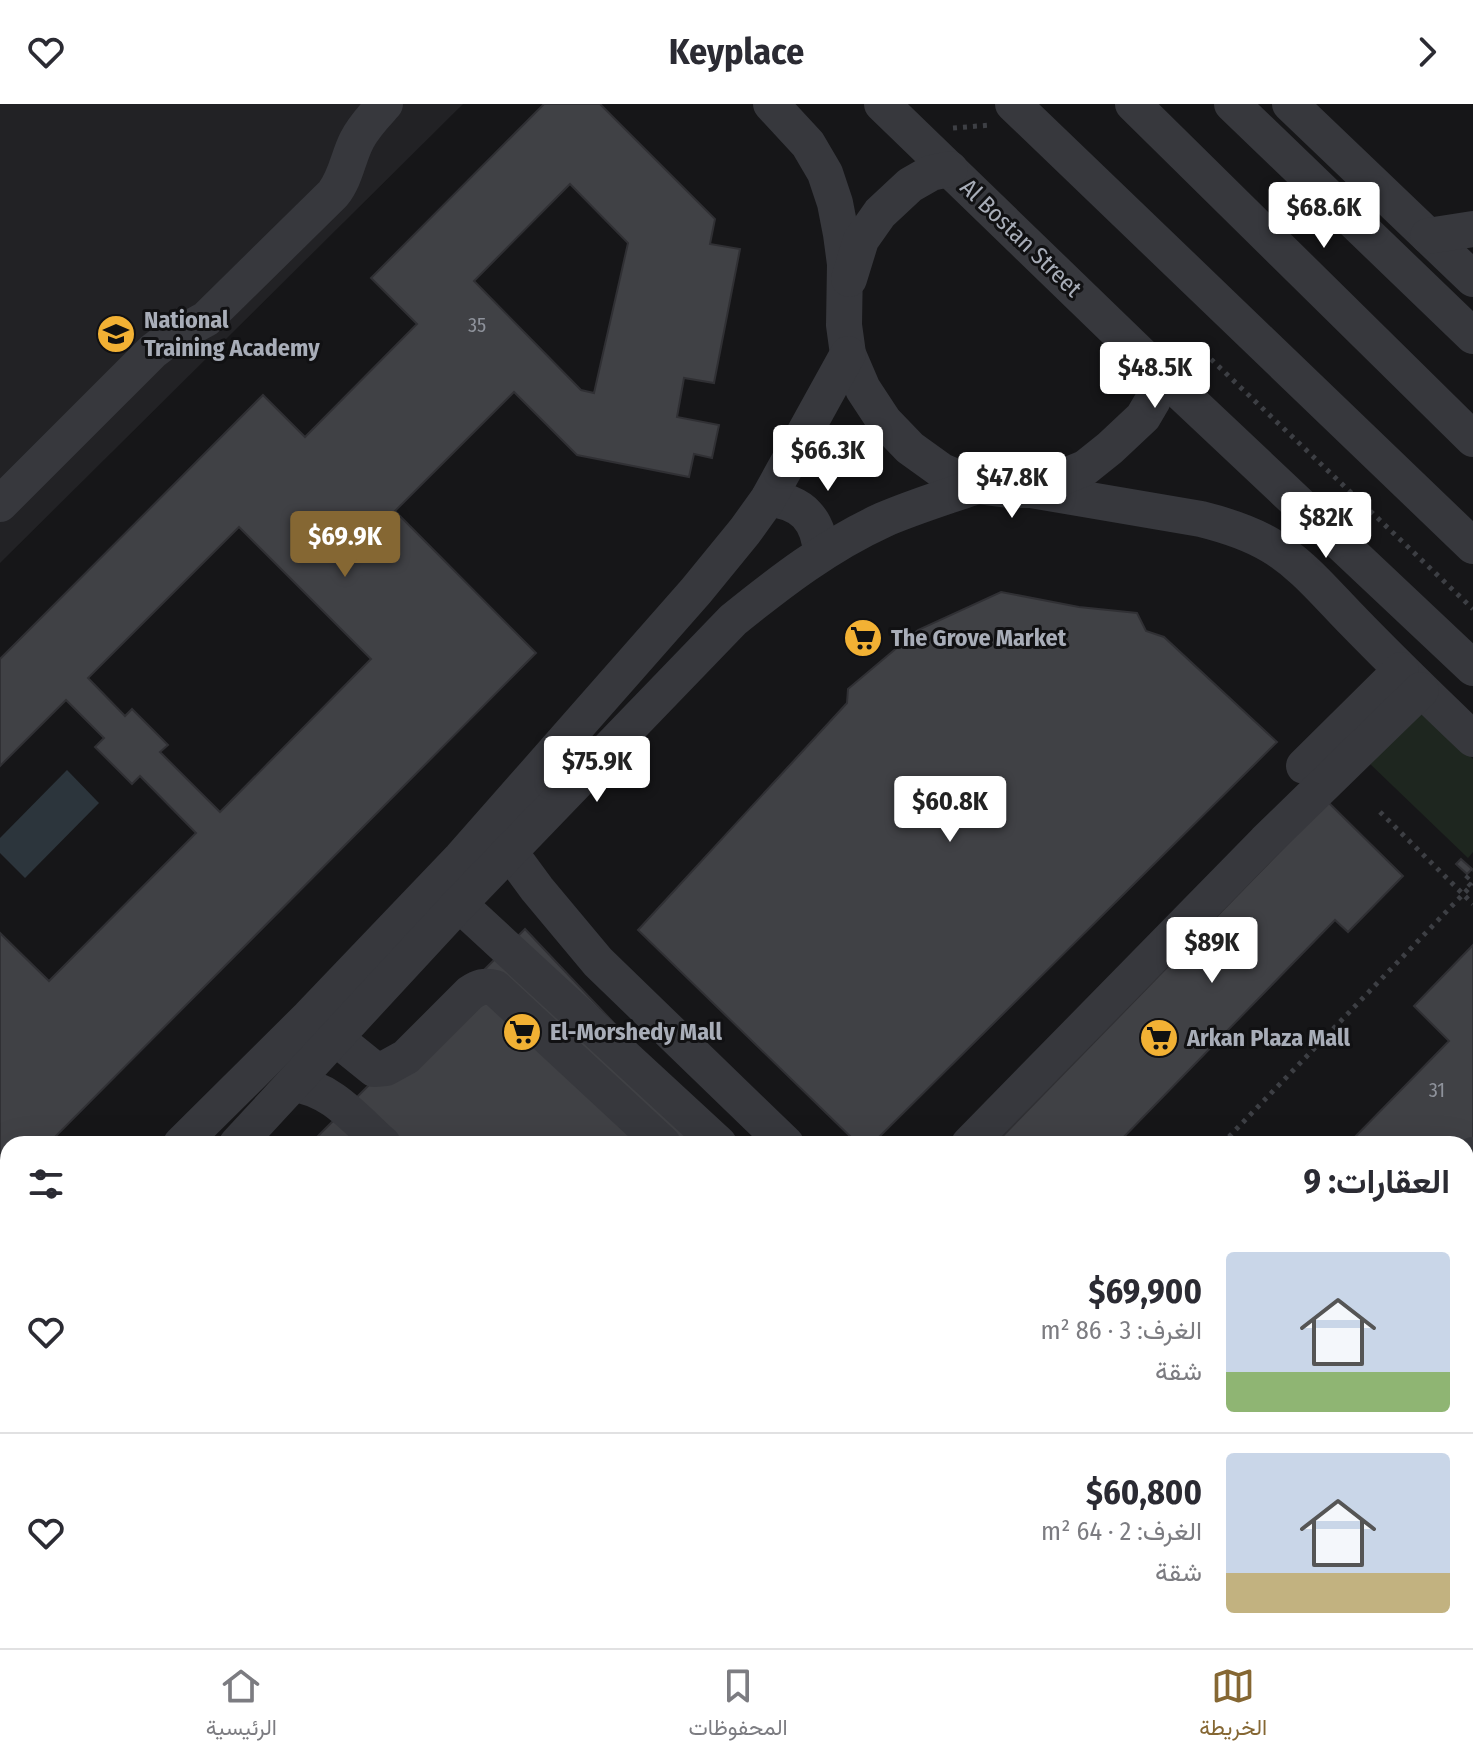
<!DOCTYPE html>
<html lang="ar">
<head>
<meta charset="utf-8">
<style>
  :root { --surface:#fff; --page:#f7f7f7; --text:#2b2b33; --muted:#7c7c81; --line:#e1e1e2; --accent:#856733 }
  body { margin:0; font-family:"Fira Sans Condensed",Vazirmatn,sans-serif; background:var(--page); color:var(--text); direction:rtl; height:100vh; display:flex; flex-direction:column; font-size:30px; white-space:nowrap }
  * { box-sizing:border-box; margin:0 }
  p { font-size:26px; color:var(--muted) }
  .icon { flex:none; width:44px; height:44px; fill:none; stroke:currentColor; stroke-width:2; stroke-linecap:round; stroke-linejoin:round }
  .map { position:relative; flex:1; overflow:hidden; direction:ltr }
  .details { position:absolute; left:0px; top:1032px; width:1474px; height:512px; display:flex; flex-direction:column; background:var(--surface); border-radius:24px 24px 0 0; box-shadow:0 8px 32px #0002; direction:rtl }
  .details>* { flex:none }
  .price { position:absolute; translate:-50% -68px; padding:0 18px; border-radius:8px; background:#fff; color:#222; font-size:26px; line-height:52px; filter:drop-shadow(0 2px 4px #0008) }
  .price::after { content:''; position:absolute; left:50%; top:48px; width:24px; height:18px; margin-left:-12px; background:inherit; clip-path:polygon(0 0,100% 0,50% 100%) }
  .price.selected { background:var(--accent); color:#fff }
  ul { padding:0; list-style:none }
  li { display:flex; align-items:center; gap:24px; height:200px; padding:0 24px }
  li+li { border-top:2px solid var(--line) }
  li span { display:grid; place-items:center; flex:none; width:224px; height:160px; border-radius:8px; color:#555 }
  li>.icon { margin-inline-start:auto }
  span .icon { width:96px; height:96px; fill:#fffc; stroke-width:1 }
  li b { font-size:34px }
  h2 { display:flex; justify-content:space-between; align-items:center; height:96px; padding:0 24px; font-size:34px }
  header { display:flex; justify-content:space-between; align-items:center; height:104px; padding:0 24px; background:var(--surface); font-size:36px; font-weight:700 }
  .tabs { display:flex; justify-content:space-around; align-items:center; height:112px; border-top:2px solid var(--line); background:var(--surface); font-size:22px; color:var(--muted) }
  .tabs a { display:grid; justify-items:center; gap:4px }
  .tabs .selected { color:var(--accent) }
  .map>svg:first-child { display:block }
</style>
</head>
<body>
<header><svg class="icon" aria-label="forward" viewBox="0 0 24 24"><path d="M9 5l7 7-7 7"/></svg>Keyplace<svg class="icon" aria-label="heart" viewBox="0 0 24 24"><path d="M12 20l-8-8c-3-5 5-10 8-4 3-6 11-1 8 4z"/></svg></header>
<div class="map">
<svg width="1473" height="1544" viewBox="0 0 1473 1544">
  <rect width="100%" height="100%" fill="#161618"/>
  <polygon fill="#222225" points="0,0 463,0 0,459"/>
  <polygon fill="#1e261f" points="1419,603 1473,655 1473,748 1468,754 1367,657"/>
  <polygon fill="#2c353c" points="67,666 99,699 25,774 0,749 0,734"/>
  <g fill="#404145" stroke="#303034" stroke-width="2" fill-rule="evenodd">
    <path d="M544,0H600L715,115L710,140L740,145L714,279L684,274L677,313L719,321L712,354L694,350L689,373L577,351L514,288L395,407L536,549L48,1040H8V1080L0,1088V829L49,877L196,729L140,672L132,680L95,643L104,634L66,596L0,662V555L263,291L305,333L417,220L371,174ZM570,80L628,139L594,289L581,286L474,177ZM239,423L371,555L220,708L160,648L168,641L132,605L125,612L88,574Z"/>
    <polygon points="1001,488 1079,503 1137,509 1146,527 1164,533 1277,638 872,1040 858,1040 638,826 847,599 848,585 918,526"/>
    <polygon points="1328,698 1403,772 1348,828 1335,816 1117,1040 995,1040"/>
    <polygon points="1461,755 1472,765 1467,770 1456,760"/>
    <polygon points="525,825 728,1040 311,1040 319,1031"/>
    <polygon points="1473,841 1473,1035 1466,1040 1348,1040 1449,937 1414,902"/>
    <polygon points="1473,1134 1473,1544 546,1544 554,1536 1466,1536 1466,1141"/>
    <polygon points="317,1536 439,1536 432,1544 325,1544"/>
  </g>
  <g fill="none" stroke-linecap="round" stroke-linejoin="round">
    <g stroke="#3d3f44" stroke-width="5" stroke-dasharray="4 6" stroke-linecap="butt">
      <polyline points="953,24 991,21"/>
      <polyline points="1190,255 1194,239 1473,505"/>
      <polyline points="1380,708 1473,800"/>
      <polyline points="1471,782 1465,776 1473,767"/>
      <polyline points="1222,1040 1473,780"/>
      <polyline points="1466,1151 1473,1143"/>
      <polyline points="1466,1409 1473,1402"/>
      <polyline points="1069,1536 1078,1544"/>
      <polyline points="1185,1536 1194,1544"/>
      <polyline points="1211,1536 1219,1544"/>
      <polyline points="673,1544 676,1536"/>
      <polyline points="750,1544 754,1536"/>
      <polyline points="838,1544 845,1536"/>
      <polyline points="1016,1544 1023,1536"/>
      <polyline points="1044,1544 1051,1536"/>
      <polyline points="1245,1544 1253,1536"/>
      <polyline points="1335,1544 1342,1536"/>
    </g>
    <g stroke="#37383d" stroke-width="36">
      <path d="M771,0L808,40L825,69L835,99L841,130L845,160L844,221L848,250L863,285L884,317L910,344L942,367L977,382L1008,386H1031L1201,415C1225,421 1248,428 1270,441C1303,460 1328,492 1355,519C1394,559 1433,597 1473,635"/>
      <polyline points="882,0 1161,270 1473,564"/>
      <polyline points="1013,0 1473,442"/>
      <polyline points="1133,0 1473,335"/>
      <polyline points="1232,0 1473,232"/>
      <polyline points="1290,0 1473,175"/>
      <polyline points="1428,132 1473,125"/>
      <polyline points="849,175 861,136 880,109 910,81 931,69 950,65"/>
      <polyline points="1031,386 1085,364 1110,344 1143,313 1153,296 1161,270"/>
      <path d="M768,395C802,397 819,416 821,450"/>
      <path d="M0,400L153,247L169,235L206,215L333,90C346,74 348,53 357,36C364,22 375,11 385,0"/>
      <polyline points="1304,662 1401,566"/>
      <polyline points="509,747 537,785 598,858 786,1040"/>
      <polyline points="459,800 719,1040"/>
      <path d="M317,919L374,965L386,964L406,953L470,889C479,883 485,881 495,884L663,1040"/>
      <path d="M293,980C331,984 355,1015 383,1040"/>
      <polyline points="181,1040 309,913 461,754 696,487 745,427 768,395 848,250"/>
      <path d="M237,1040L459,800L733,516C780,478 828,441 883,416C913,403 946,393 977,382"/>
      <polyline points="969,1040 1265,738 1421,586"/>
      <polyline points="1466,1058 1473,1051"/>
      <polyline points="0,1217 8,1209"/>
      <polyline points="0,1296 8,1287"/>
      <polyline points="0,1341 8,1349"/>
      <polyline points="201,1536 210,1544"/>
      <polyline points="269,1536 278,1544"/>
      <polyline points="7,1544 16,1536"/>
      <polyline points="45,1544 54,1536"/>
      <polyline points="479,1544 486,1536"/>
    </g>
  </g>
  <defs>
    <g id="university-disc" transform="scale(2)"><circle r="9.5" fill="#f2b134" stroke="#111113"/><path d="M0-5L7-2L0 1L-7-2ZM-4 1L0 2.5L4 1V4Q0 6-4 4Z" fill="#111"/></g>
    <g id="supermarket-disc" transform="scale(2)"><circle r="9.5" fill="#f2b134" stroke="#111113"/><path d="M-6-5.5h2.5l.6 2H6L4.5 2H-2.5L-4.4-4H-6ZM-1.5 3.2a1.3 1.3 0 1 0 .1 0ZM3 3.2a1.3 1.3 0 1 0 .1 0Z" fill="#111"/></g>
  </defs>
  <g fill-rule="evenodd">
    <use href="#university-disc" x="116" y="230"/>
    <use href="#supermarket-disc" x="863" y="534"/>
    <use href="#supermarket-disc" x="522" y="928"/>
    <use href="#supermarket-disc" x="1159" y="934"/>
  </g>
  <g text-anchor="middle" stroke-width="6" stroke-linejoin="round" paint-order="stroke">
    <g font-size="20" fill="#8e929b">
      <text x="477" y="228">35</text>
      <text x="1437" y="993">31</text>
    </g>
    <g font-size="24" fill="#a8adb8" stroke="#111113">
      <text transform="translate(1021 134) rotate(44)" y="8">Al Bostan Street</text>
    </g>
    <g font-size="24" font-weight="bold" fill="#a8adb8" stroke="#111113" text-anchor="start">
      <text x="144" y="224">National<tspan x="144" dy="28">Training Academy</tspan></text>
      <text x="891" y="542">The Grove Market</text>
      <text x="550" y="936">El-Morshedy Mall</text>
      <text x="1187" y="942">Arkan Plaza Mall</text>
    </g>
  </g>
</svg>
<b class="price" style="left:1324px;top:146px">$68.6K</b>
<b class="price" style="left:1155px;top:306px">$48.5K</b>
<b class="price" style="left:828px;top:389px">$66.3K</b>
<b class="price" style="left:1012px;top:416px">$47.8K</b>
<b class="price" style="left:1326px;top:456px">$82K</b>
<b class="price selected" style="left:345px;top:475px">$69.9K</b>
<b class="price" style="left:597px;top:700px">$75.9K</b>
<b class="price" style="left:950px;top:740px">$60.8K</b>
<b class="price" style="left:1212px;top:881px">$89K</b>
<section class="details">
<h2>العقارات: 9<svg class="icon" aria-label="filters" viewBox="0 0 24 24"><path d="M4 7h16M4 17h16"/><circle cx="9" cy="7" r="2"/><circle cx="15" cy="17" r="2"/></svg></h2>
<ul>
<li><span style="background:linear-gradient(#c9d6e8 75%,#8fb573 0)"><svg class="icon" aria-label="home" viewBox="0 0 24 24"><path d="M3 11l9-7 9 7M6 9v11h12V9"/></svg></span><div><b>$69,900</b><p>الغرف: 3 · 86 m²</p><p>شقة</p></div><svg class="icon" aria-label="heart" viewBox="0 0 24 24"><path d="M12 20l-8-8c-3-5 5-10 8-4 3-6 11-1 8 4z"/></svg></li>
<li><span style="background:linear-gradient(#c9d6e8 75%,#c2b280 0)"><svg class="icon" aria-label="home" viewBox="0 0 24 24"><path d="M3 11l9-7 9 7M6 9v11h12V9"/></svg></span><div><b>$60,800</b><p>الغرف: 2 · 64 m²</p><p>شقة</p></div><svg class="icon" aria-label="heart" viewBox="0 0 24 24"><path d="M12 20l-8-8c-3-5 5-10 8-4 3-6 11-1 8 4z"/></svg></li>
</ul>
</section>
</div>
<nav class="tabs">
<a class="selected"><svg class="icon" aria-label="map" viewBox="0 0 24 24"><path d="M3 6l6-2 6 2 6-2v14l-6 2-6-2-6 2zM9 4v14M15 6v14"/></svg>الخريطة</a>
<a><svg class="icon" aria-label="saved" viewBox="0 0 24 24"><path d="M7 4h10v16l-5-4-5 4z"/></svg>المحفوظات</a>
<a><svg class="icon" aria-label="home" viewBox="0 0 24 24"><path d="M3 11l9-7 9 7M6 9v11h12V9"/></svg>الرئيسية</a>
</nav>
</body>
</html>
